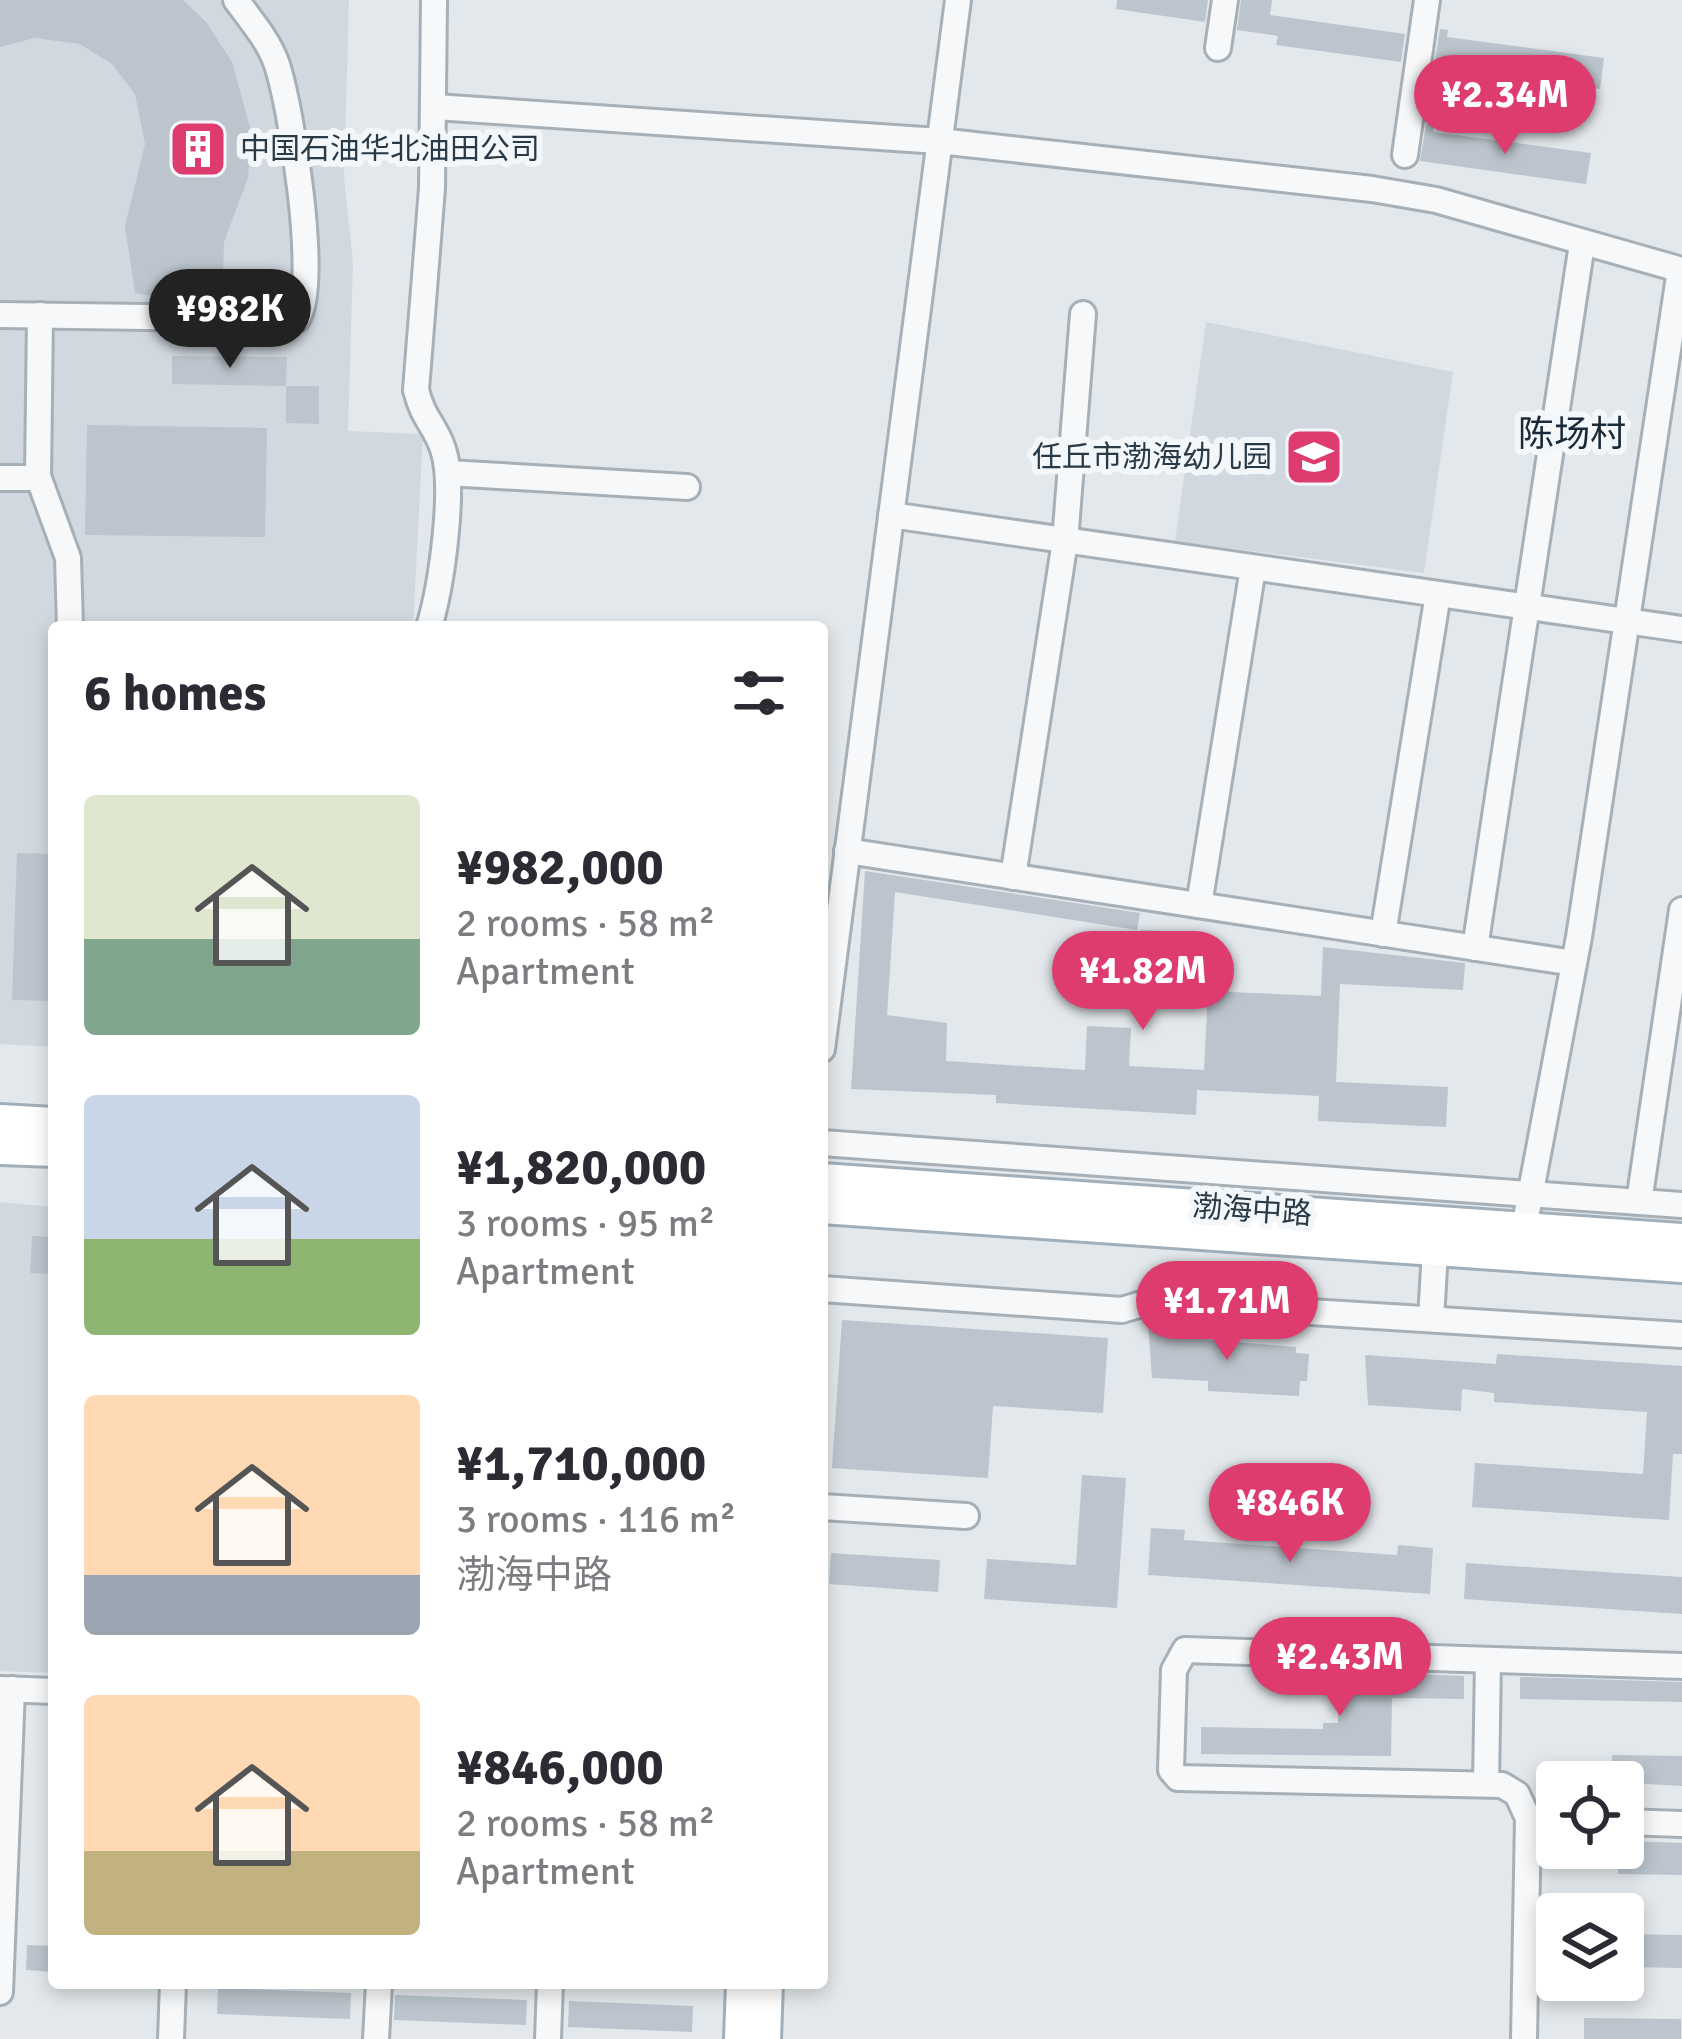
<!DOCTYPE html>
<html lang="en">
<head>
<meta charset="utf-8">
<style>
  :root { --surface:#fff; --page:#f7f7f7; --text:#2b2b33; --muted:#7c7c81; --accent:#de3b6f }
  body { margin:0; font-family:Signika,"Noto Sans SC",sans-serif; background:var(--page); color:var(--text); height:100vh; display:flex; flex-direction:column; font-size:45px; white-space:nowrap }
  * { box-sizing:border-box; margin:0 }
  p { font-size:39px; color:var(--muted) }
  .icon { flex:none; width:66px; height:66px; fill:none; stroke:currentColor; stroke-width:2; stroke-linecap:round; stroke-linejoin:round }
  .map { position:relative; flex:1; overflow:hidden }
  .drawer { position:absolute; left:48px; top:621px; width:780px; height:1368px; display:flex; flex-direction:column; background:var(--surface); border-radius:12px; box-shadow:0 6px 18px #0003 }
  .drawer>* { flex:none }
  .tools { position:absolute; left:1536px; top:1761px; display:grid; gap:24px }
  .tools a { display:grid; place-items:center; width:108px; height:108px; border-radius:12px; background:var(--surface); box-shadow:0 6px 18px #0003; font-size:60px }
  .price { position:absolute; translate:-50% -102px; padding:0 27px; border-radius:42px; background:var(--accent); color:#fff; font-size:39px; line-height:78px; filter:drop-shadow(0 3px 6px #0008) }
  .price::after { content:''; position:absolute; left:50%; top:72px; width:36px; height:27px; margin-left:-18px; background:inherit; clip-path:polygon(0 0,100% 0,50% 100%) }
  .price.active { background:#222; color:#fff }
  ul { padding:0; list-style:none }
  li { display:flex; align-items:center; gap:36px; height:300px; padding:0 36px }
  li span { display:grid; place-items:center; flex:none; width:336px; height:240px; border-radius:12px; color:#555 }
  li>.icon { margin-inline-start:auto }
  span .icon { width:144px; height:144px; fill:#fffc; stroke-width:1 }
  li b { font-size:51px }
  h2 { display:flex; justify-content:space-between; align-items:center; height:144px; padding:0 36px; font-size:51px }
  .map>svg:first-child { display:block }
</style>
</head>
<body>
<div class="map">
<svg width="1682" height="2039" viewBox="0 0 1682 2039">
  <rect width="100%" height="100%" fill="#e3e8ec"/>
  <g fill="#d1d8df">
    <polygon points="0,0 349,0 344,177 353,263 348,431 423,434 413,627 54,627 54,1047 0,1044"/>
    <polygon points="1206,322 1453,372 1424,573 1175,541"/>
    <polygon points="0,1202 54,1207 54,1673 0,1671"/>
  </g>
  <g fill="#bcc5cd">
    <polygon points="0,0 183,0 206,22 232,62 251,131 248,178 224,242 223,277 197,277 171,299 135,293 125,226 145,144 135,94 112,64 80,44 34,38 0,47"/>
    <polygon points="1117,0 1208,0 1205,22 1116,9"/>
    <polygon points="1241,0 1272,0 1270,15 1405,34 1401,62 1276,45 1278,36 1237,30"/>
    <polygon points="1440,29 1448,30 1447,37 1604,58 1600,89 1434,66"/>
    <polygon points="1426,124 1434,125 1433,132 1591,153 1586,184 1420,161"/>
    <polygon points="172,356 287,357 286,386 172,384"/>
    <polygon points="286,386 319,386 319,424 286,423"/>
    <polygon points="87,425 267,428 265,537 85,535"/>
    <polygon points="17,853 54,854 54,1001 12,1000"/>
    <polygon points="865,871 1140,913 1137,930 895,892 887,1015 947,1023 946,1061 1085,1070 1087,1026 1131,1028 1129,1066 1204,1070 1208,991 1321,996 1323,947 1465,963 1463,990 1340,984 1336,1082 1448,1087 1446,1127 1318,1121 1319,1096 1197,1090 1196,1115 996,1103 996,1095 851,1089"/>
    <polygon points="1141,930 1190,932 1189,940 1202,940 1201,964 1140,961"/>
    <polygon points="32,1236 54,1237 54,1274 30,1273"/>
    <polygon points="842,1320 1108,1338 1103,1413 993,1406 988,1478 832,1468"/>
    <polygon points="1148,1325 1189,1328 1189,1336 1210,1340 1296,1347 1296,1353 1309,1354 1307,1381 1300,1381 1299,1396 1208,1391 1208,1381 1152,1378"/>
    <polygon points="1497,1354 1682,1366 1682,1454 1673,1454 1669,1520 1472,1507 1475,1463 1643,1474 1647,1412 1494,1402 1494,1393 1462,1389 1461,1411 1368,1405 1365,1355 1496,1364"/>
    <polygon points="1082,1475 1126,1478 1117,1608 984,1599 987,1559 1076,1565"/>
    <polygon points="1151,1528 1185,1530 1184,1540 1397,1555 1398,1545 1433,1548 1430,1594 1148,1575"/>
    <polygon points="831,1553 940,1560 938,1592 829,1584"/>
    <polygon points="1466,1563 1682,1577 1682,1614 1464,1599"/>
    <polygon points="1338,1671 1464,1676 1464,1699 1392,1698 1391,1756 1201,1754 1201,1727 1323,1729 1323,1723 1338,1723"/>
    <polygon points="1520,1677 1682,1682 1682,1702 1520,1699"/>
    <polygon points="1612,1755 1682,1756 1682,1786 1612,1782"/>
    <polygon points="1628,1841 1682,1843 1682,1875 1618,1874 1618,1850 1628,1850"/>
    <polygon points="1623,1934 1682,1935 1682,1968 1623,1967"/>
    <polygon points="27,1945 54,1946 54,1972 26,1970"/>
    <polygon points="218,1988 351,1993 350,2019 217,2014"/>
    <polygon points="395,1995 527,2000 526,2025 394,2020"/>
    <polygon points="569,2001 693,2006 692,2032 568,2027"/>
    <polygon points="1584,2018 1681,2019 1681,2039 1584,2039"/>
  </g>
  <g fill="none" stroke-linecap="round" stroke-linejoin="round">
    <g stroke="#a7b0b7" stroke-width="30">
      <g id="minor">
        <polyline points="1218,48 1225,0"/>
        <polyline points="435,107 939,141 1372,189 1436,200 1682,270"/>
        <polyline points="1405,155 1427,0"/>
        <path d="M0,315L297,319C320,285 291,104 276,62C268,40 250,19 236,0"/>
        <polyline points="448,473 687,487"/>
        <polyline points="38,476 68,558 70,627"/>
        <polyline points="0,478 38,478 40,315"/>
        <polyline points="891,515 1682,629"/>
        <path d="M429,627C441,588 456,487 443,449C435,425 423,419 416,390L432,188L434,0"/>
        <polyline points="847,851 1574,963"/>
        <polyline points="1013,877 1065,541 1083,314"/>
        <polyline points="1199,905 1253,568"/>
        <polyline points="1383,934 1438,594"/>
        <polyline points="1475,948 1582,244"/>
        <polyline points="822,1049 958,0"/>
        <polyline points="822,1143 1682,1205"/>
        <polyline points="1639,1202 1682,910"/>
        <polyline points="1524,1228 1579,937 1680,270"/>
        <polyline points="822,1289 1122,1310 1148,1302 1682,1335"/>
        <polyline points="1431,1319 1435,1251"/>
        <polyline points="822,1507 966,1516"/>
        <polyline points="0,1689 54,1691"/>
        <polyline points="1486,1784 1488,1660"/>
        <polyline points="1528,1818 1517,1794 1502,1785 1178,1778 1171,1770 1174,1670 1185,1650 1682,1666"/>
        <polyline points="1623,1822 1682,1824"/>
        <polyline points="0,1992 12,1689"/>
        <polyline points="171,2039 173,1983"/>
        <polyline points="376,2039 379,1983"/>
        <polyline points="548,2039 550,1983"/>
        <polyline points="1524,2039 1528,1818 1557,1819"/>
      </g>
    </g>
    <g stroke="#a1afba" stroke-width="36">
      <g id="major">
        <polyline points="0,1120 54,1123"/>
        <polyline points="0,1149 54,1151"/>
        <polyline points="822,1179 1682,1239"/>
        <polyline points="822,1208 1682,1267"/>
        <polyline points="740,2039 742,1983"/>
        <polyline points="765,2039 767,1983"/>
      </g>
    </g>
    <use href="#minor" stroke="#f6f8fa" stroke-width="24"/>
    <use href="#major" stroke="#fff" stroke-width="30"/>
  </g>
  <defs>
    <g id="building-square" transform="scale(3)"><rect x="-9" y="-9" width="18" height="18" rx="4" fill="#de3b6f" stroke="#f3f7f9"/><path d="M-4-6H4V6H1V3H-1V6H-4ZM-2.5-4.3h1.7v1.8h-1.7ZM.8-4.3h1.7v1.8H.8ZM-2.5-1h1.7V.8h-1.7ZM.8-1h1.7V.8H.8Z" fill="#fff"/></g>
    <g id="school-square" transform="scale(3)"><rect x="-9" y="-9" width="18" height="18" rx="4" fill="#de3b6f" stroke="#f3f7f9"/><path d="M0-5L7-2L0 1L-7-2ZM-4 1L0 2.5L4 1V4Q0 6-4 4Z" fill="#fff"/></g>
  </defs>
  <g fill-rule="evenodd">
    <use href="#building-square" x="198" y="149"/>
    <use href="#school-square" x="1314" y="457"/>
  </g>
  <g text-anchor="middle" stroke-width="12" stroke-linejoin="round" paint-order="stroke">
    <g font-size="30" fill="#283947" stroke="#f3f7f9" text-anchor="start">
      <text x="240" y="159">中国石油华北油田公司</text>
      <text x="1272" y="467" text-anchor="end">任丘市渤海幼儿园</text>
    </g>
    <g font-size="30" fill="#283947" stroke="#f3f7f9">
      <text transform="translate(1252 1210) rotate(4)" y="10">渤海中路</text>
    </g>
    <g font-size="36" fill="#1a2938" stroke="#f3f7f9">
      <text x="1572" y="446">陈场村</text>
    </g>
  </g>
</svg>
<div class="tools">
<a><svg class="icon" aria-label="locate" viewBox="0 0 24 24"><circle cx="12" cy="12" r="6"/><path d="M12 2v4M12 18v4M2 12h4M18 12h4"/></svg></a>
<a><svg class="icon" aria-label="layers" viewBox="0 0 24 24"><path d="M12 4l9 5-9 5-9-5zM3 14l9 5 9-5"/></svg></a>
</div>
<b class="price" style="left:1505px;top:157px">¥2.34M</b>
<b class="price active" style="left:230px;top:371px">¥982K</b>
<b class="price" style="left:1143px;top:1033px">¥1.82M</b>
<b class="price" style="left:1227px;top:1363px">¥1.71M</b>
<b class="price" style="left:1290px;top:1565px">¥846K</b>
<b class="price" style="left:1340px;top:1719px">¥2.43M</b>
<section class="drawer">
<h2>6 homes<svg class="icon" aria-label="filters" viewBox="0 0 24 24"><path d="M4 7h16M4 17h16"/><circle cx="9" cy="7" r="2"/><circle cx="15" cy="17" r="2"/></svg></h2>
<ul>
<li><span style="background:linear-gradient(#dfe7d0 60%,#7fa58c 0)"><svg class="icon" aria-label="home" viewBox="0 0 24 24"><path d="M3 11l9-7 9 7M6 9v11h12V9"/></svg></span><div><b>¥982,000</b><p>2 rooms · 58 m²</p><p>Apartment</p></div></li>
<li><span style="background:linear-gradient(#c9d6e8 60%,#8fb573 0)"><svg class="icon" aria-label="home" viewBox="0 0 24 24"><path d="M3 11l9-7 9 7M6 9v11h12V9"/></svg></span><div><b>¥1,820,000</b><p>3 rooms · 95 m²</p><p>Apartment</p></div></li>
<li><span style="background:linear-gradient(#ffd9b3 75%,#9aa5b1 0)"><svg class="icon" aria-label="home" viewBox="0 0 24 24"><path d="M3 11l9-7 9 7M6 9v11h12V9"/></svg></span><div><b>¥1,710,000</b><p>3 rooms · 116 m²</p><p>渤海中路</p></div></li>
<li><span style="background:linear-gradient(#ffd9b3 65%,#c2b280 0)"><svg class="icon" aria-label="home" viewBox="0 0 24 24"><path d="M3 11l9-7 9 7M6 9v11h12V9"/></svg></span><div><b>¥846,000</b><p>2 rooms · 58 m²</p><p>Apartment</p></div></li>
</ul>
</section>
</div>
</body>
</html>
